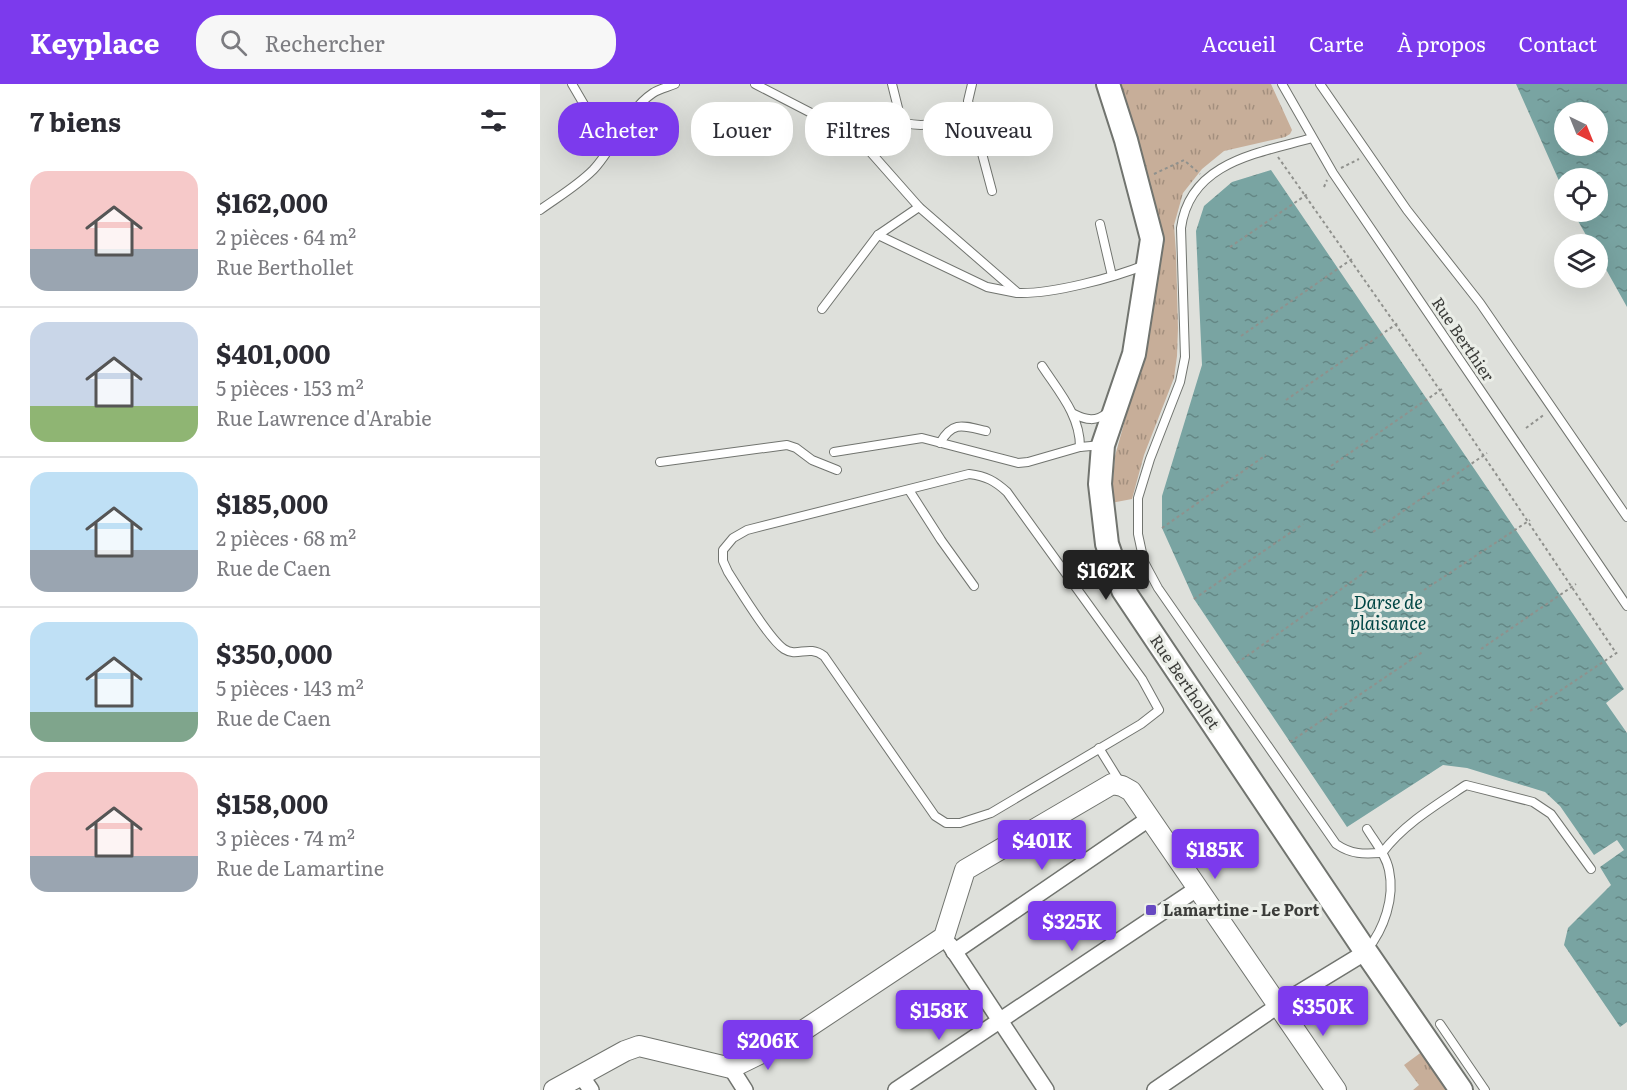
<!DOCTYPE html>
<html lang="fr">
<head>
<meta charset="utf-8">
<style>
  :root { --surface:#fff; --page:#f7f7f7; --text:#2b2b33; --muted:#7c7c81; --line:#e1e1e2; --accent:#7c3aed }
  body { margin:0; font-family:Literata,serif; background:var(--page); color:var(--text); height:100vh; display:flex; flex-direction:column; font-size:22px; white-space:nowrap }
  * { box-sizing:border-box; margin:0 }
  p { font-size:20px; color:var(--muted) }
  .icon { flex:none; width:33px; height:33px; fill:none; stroke:currentColor; stroke-width:2; stroke-linecap:round; stroke-linejoin:round }
  .map { position:relative; flex:1; overflow:hidden }
  .panel { display:flex; flex-direction:column; background:var(--surface); width:540px }
  .panel>* { flex:none }
  .top-card { position:absolute; left:18px; top:18px; width:570px; height:54px; display:flex; gap:12px }
  .needle { width:39px; rotate:137deg }
  .controls { position:absolute; left:1014px; top:18px; display:grid; gap:12px }
  .controls a { display:grid; place-items:center; width:54px; height:54px; border-radius:50%; background:var(--surface); box-shadow:0 6px 24px #0002; font-size:30px }
  .price { position:absolute; translate:-50% -51px; padding:0 14px; border-radius:6px; background:var(--accent); color:#fff; font-size:20px; line-height:39px; filter:drop-shadow(0 2px 3px #0008) }
  .price::after { content:''; position:absolute; left:50%; top:36px; width:18px; height:14px; margin-left:-9px; background:inherit; clip-path:polygon(0 0,100% 0,50% 100%) }
  .price.selected { background:#222; color:#fff }
  ul { padding:0; list-style:none }
  li { display:flex; align-items:center; gap:18px; height:150px; padding:0 30px }
  li+li { border-top:2px solid var(--line) }
  li span { display:grid; place-items:center; flex:none; width:168px; height:120px; border-radius:18px; color:#555 }
  li>.icon { margin-inline-start:auto }
  span .icon { width:72px; height:72px; fill:#fffc; stroke-width:1 }
  li b { font-size:26px }
  h2 { display:flex; justify-content:space-between; align-items:center; height:72px; padding:0 30px; font-size:26px }
  .pill { padding:0 21px; border-radius:24px; background:var(--surface); box-shadow:0 6px 24px #0002; font-size:21px; line-height:54px }
  .pill.selected { background:var(--accent); color:#fff }
  header { display:flex; align-items:center; gap:36px; box-sizing:border-box; height:84px; padding:0 30px; background:var(--accent); color:#fff }
  header strong { font-size:28px }
  nav { display:flex; gap:33px; margin-inline-start:auto; font-size:21px }
  .search { width:420px; height:54px; background:var(--page); display:flex; align-items:center; gap:15px; box-sizing:border-box; padding:0 21px; border-radius:24px; color:var(--muted); font-size:22px }
  main { display:flex; flex:1; min-height:0 }
  .map>svg:first-child { display:block }
</style>
</head>
<body>
<header>
<strong>Keyplace</strong>
<div class="search"><svg class="icon" aria-label="search" viewBox="0 0 24 24"><circle cx="10" cy="10" r="6"/><path d="M15 15l6 6"/></svg>Rechercher</div>
<nav><a>Accueil</a><a>Carte</a><a>À propos</a><a>Contact</a></nav>
</header>
<main>
<section class="panel">
<h2>7 biens<svg class="icon" aria-label="filters" viewBox="0 0 24 24"><path d="M4 7h16M4 17h16"/><circle cx="9" cy="7" r="2"/><circle cx="15" cy="17" r="2"/></svg></h2>
<ul>
<li><span style="background:linear-gradient(#f6c9c9 65%,#9aa5b1 0)"><svg class="icon" aria-label="home" viewBox="0 0 24 24"><path d="M3 11l9-7 9 7M6 9v11h12V9"/></svg></span><div><b>$162,000</b><p>2 pièces · 64 m²</p><p>Rue Berthollet</p></div></li>
<li><span style="background:linear-gradient(#c9d6e8 70%,#8fb573 0)"><svg class="icon" aria-label="home" viewBox="0 0 24 24"><path d="M3 11l9-7 9 7M6 9v11h12V9"/></svg></span><div><b>$401,000</b><p>5 pièces · 153 m²</p><p>Rue Lawrence d'Arabie</p></div></li>
<li><span style="background:linear-gradient(#bfe0f5 65%,#9aa5b1 0)"><svg class="icon" aria-label="home" viewBox="0 0 24 24"><path d="M3 11l9-7 9 7M6 9v11h12V9"/></svg></span><div><b>$185,000</b><p>2 pièces · 68 m²</p><p>Rue de Caen</p></div></li>
<li><span style="background:linear-gradient(#bfe0f5 75%,#7fa58c 0)"><svg class="icon" aria-label="home" viewBox="0 0 24 24"><path d="M3 11l9-7 9 7M6 9v11h12V9"/></svg></span><div><b>$350,000</b><p>5 pièces · 143 m²</p><p>Rue de Caen</p></div></li>
<li><span style="background:linear-gradient(#f6c9c9 70%,#9aa5b1 0)"><svg class="icon" aria-label="home" viewBox="0 0 24 24"><path d="M3 11l9-7 9 7M6 9v11h12V9"/></svg></span><div><b>$158,000</b><p>3 pièces · 74 m²</p><p>Rue de Lamartine</p></div></li>
</ul>
</section>
<div class="map">
<svg width="1087" height="1006" viewBox="0 0 1087 1006">
  <defs>
    <pattern id="grass-tufts" width="24" height="20" patternUnits="userSpaceOnUse" patternTransform="scale(1.5)"><rect width="24" height="20" fill="#c7ae99"/><path d="M3 7l-1-3M5 7V3M7 7l1-3M15 17l-1-3M17 17v-4M19 17l1-3" fill="none" stroke="#a38f7e"/></pattern>
    <pattern id="water-ripples" width="26" height="14" patternUnits="userSpaceOnUse" patternTransform="scale(1.5)"><rect width="26" height="14" fill="#79a4a2"/><path d="M2 4q2-2 4 0t4 0M15 11q2-2 4 0t4 0" fill="none" stroke="#648785"/></pattern>
  </defs>
  <rect width="100%" height="100%" fill="#dee0db"/>
  <g fill="url(#grass-tufts)">
    <polygon points="577,0 731,0 752,46 750,50 745,53 684,67 662,85 643,109 634,141 636,169 638,244 637,272 634,294 604,371 592,415 571,419 575,372 603,271 615,215 619,163"/>
    <polygon points="883,967 910,1006 873,1006 879,1001 864,981"/>
  </g>
  <g fill="url(#water-ripples)" fill-rule="evenodd">
    <path d="M976,0H1087V223L1058,171V160H1051L1033,128H1058V94H1024V108ZM1058,28V62H1024V28Z"/>
    <polygon points="731,86 1084,605 1066,619 1087,649 1087,938 1080,943 1024,861 1028,844 1071,801 1060,783 1084,766 1077,756 1054,771 1020,722 1005,708 927,684 903,681 807,743 654,515 622,444 622,412 662,281 656,147 664,122 692,98"/>
  </g>
  <g fill="none" stroke-linecap="round" stroke-linejoin="round">
    <g stroke="#71746f" stroke-width="10">
      <g id="service">
        <polyline points="32,0 70,65"/>
        <path d="M215,0L308,48L326,63L379,123L478,209C512,210 573,194 605,181"/>
        <path d="M352,0L359,28L365,39C389,45 408,36 431,28"/>
        <polyline points="432,0 428,17 452,107"/>
        <polyline points="742,0 793,89 1087,522"/>
        <polyline points="780,0 867,126 940,219 1087,433"/>
        <path d="M772,54C720,69 650,77 641,144L645,273L640,298L610,375L598,414V450L604,478L618,504L796,760C812,771 824,770 842,769"/>
        <path d="M0,126C18,113 37,102 53,86C75,63 86,27 113,9C119,5 128,3 135,0"/>
        <polyline points="560,140 572,192"/>
        <polyline points="338,151 447,203 477,209"/>
        <polyline points="282,225 338,151 379,123"/>
        <path d="M502,282C519,308 540,331 540,363"/>
        <path d="M534,330C546,336 556,338 567,329"/>
        <path d="M400,359C413,336 424,342 446,347"/>
        <polyline points="294,368 382,354 478,379 488,378 540,363 562,361"/>
        <polyline points="120,378 247,361 256,364 272,376 297,386"/>
        <path d="M429,390C446,392 455,397 467,408L602,595L619,626L601,640L451,729L420,739H406L395,732L284,572C268,560 258,574 244,565C229,555 199,505 188,488L183,477V466L193,454L207,446Z"/>
        <polyline points="369,406 401,456 434,502"/>
        <polyline points="559,664 580,698"/>
        <path d="M827,745C835,758 846,771 849,786C855,814 844,845 827,866"/>
        <path d="M842,769C864,740 896,721 926,701L993,718L1011,730L1051,785"/>
        <polyline points="900,940 945,1006"/>
      </g>
    </g>
    <g stroke="#71746f" stroke-width="18">
      <g id="minor">
        <polyline points="410,861 506,1006"/>
        <polyline points="414,868 610,734"/>
        <polyline points="191,984 205,1006"/>
        <polyline points="40,990 51,1006"/>
        <polyline points="356,1006 658,804"/>
        <polyline points="615,1006 739,921 826,868"/>
      </g>
    </g>
    <g stroke="#71746f" stroke-width="22">
      <polyline id="tertiary" points="14,1006 85,967 99,962 191,984 252,954 404,853 425,786 572,700 582,702 591,707 796,1006"/>
    </g>
    <g stroke="#71746f" stroke-width="26">
      <polyline id="secondary" points="568,0 586,56 612,155 594,270 563,361 560,400 567,460 583,506 826,868 921,1006"/>
    </g>
    <g stroke="#90918d" stroke-width="2" stroke-dasharray="3 3" stroke-linecap="butt">
      <polyline points="738,73 856,241 1076,569"/>
      <polyline points="801,84 819,75"/>
      <polyline points="614,90 644,76 660,90"/>
      <polyline points="784,103 787,96"/>
      <polyline points="690,163 769,109"/>
      <polyline points="701,252 812,175"/>
      <polyline points="746,316 858,239"/>
      <polyline points="986,344 1005,330"/>
      <polyline points="791,382 902,305"/>
      <polyline points="622,444 726,371"/>
      <polyline points="833,448 947,369"/>
      <polyline points="884,506 990,436"/>
      <polyline points="654,515 763,440"/>
      <polyline points="941,565 1036,500"/>
      <polyline points="697,579 828,486"/>
      <polyline points="990,627 1078,568"/>
      <polyline points="750,658 884,567"/>
    </g>
    <use href="#service" stroke="#fff" stroke-width="8"/>
    <use href="#minor" stroke="#fff" stroke-width="15"/>
    <use href="#tertiary" stroke="#fff" stroke-width="20"/>
    <use href="#secondary" stroke="#fff" stroke-width="22"/>
  </g>
  <rect fill="#6749c2" stroke="#ebeee8" stroke-width="2" x="605" y="820" width="12" height="12" rx="3"/>
  <g text-anchor="middle" stroke-width="6" stroke-linejoin="round" paint-order="stroke">
    <g font-size="16" fill="#3c3d3a" stroke="#ebeee8">
      <text transform="translate(923 255) rotate(56)" y="6">Rue Berthier</text>
      <text transform="translate(645 598) rotate(56)" y="6">Rue Berthollet</text>
    </g>
    <g font-size="16" font-weight="bold" fill="#3c3d3a" stroke="#ebeee8" text-anchor="start">
      <text x="623" y="832">Lamartine - Le Port</text>
    </g>
    <g font-size="18" font-style="italic" fill="#004645" stroke="#ebeee8">
      <text x="848" y="525">Darse de<tspan x="848" dy="21">plaisance</tspan></text>
    </g>
  </g>
</svg>
<div class="controls">
<a><svg class="needle" viewBox="-14 -14 28 28"><path d="M0-13l5 13h-10z" fill="#e53935"/><path d="M0 13l5-13h-10z" fill="#7c7c81"/></svg></a>
<a><svg class="icon" aria-label="locate" viewBox="0 0 24 24"><circle cx="12" cy="12" r="6"/><path d="M12 2v4M12 18v4M2 12h4M18 12h4"/></svg></a>
<a><svg class="icon" aria-label="layers" viewBox="0 0 24 24"><path d="M12 4l9 5-9 5-9-5zM3 14l9 5 9-5"/></svg></a>
</div>
<b class="price selected" style="left:566px;top:517px">$162K</b>
<b class="price" style="left:502px;top:787px">$401K</b>
<b class="price" style="left:675px;top:796px">$185K</b>
<b class="price" style="left:532px;top:868px">$325K</b>
<b class="price" style="left:783px;top:953px">$350K</b>
<b class="price" style="left:399px;top:957px">$158K</b>
<b class="price" style="left:228px;top:987px">$206K</b>
<div class="top-card">
<a class="pill selected">Acheter</a>
<a class="pill">Louer</a>
<a class="pill">Filtres</a>
<a class="pill">Nouveau</a>
</div>
</div>
</main>
</body>
</html>
